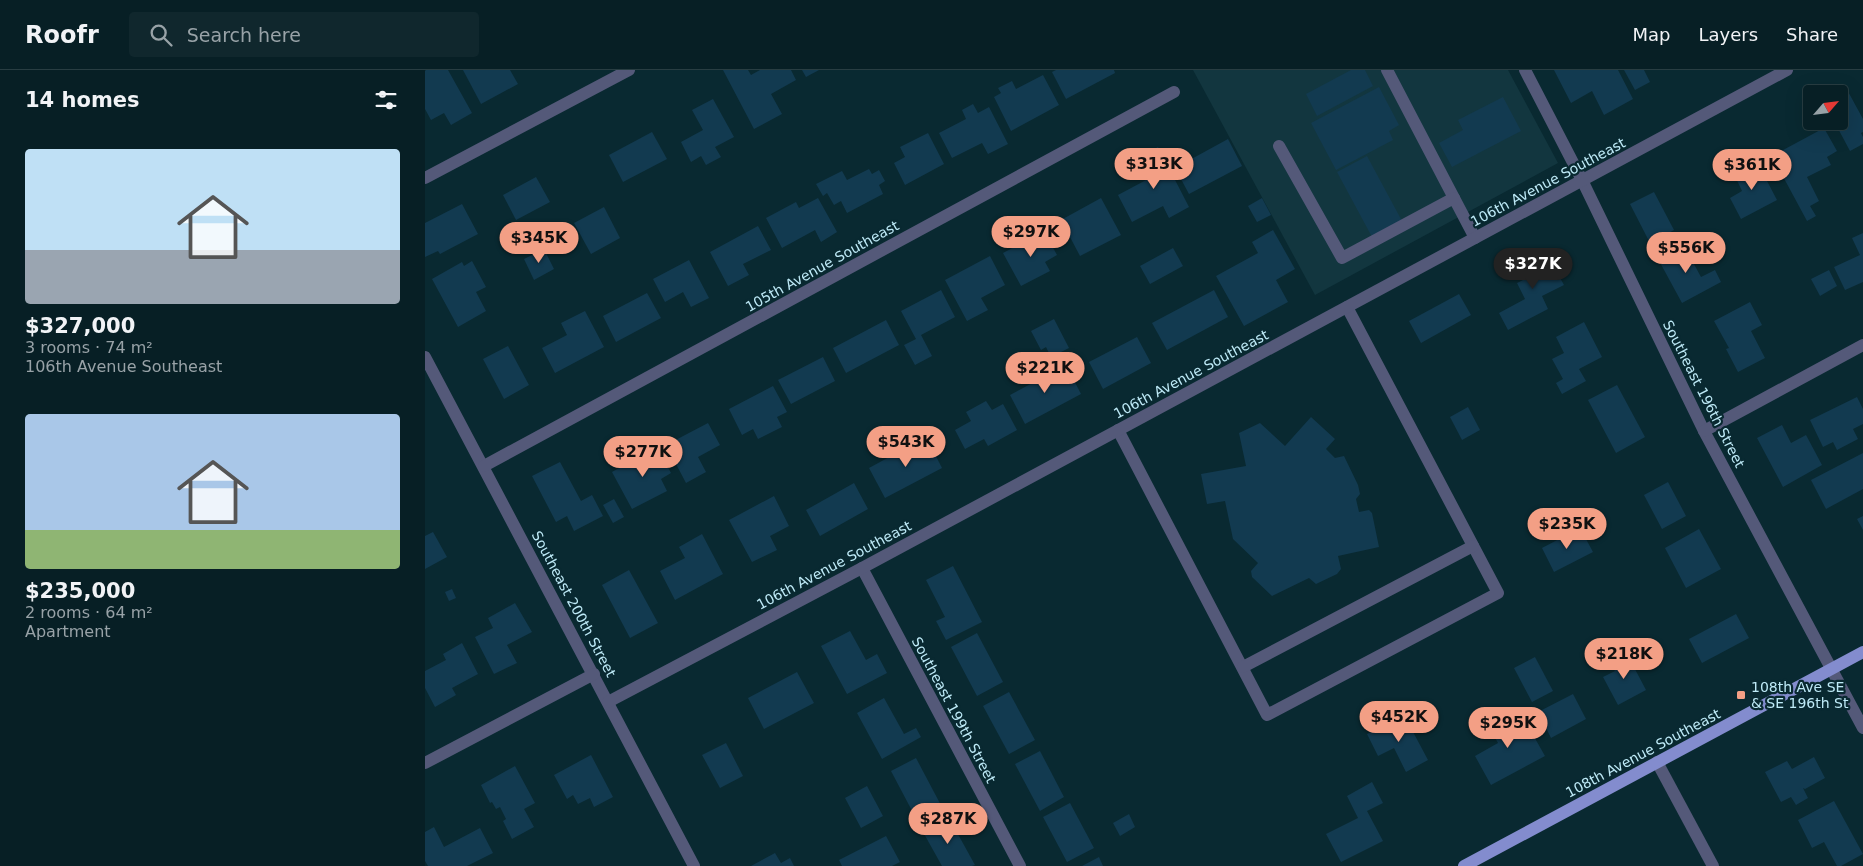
<!DOCTYPE html>
<html lang="en">
<head>
<meta charset="utf-8">
<style>
  :root { --surface:#071f25; --page:#10272d; --text:#f1f3f6; --muted:#98a2a7; --line:#283d42; --accent:#f39f85 }
  body { margin:0; font-family:"DejaVu Sans",sans-serif; background:var(--page); color:var(--text); height:100vh; display:flex; flex-direction:column; font-size:19px; white-space:nowrap }
  * { box-sizing:border-box; margin:0 }
  p { font-size:16px; color:var(--muted) }
  .icon { flex:none; width:28px; height:28px; fill:none; stroke:currentColor; stroke-width:2; stroke-linecap:round; stroke-linejoin:round }
  .map { position:relative; flex:1; overflow:hidden }
  .sheet { display:flex; flex-direction:column; background:var(--surface); width:425px }
  .sheet>* { flex:none }
  .needle { width:32px; rotate:62deg }
  .tools { position:absolute; left:1378px; top:15px; display:grid; gap:10px }
  .tools a { display:grid; place-items:center; width:45px; height:45px; border-radius:5px; background:var(--surface); box-shadow:0 5px 20px #0002,0 0 0 1px var(--line); font-size:25px }
  .price { position:absolute; translate:-50% -42px; padding:0 11px; border-radius:18px; background:var(--accent); color:#111; font-size:16px; line-height:32px; filter:drop-shadow(0 1px 2px #0008) }
  .price::after { content:''; position:absolute; left:50%; top:30px; width:15px; height:11px; margin-left:-8px; background:inherit; clip-path:polygon(0 0,100% 0,50% 100%) }
  .price.active { background:#222; color:#fff }
  ul { padding:0; list-style:none }
  li { display:grid; align-content:center; gap:10px; height:265px; padding:0 25px }
  li span { display:grid; place-items:center; height:155px; border-radius:5px; color:#555 }
  li>.icon { margin-inline-start:auto }
  span .icon { width:90px; height:90px; fill:#fffc; stroke-width:1 }
  li b { font-size:21px }
  h2 { display:flex; justify-content:space-between; align-items:center; height:60px; padding:0 25px; font-size:21px }
  header { display:flex; align-items:center; gap:30px; box-sizing:border-box; height:70px; padding:0 25px; background:var(--surface); border-bottom:1px solid var(--line) }
  header strong { font-size:24px }
  nav { display:flex; gap:28px; margin-inline-start:auto; font-size:18px }
  .search { width:350px; height:45px; background:var(--page); display:flex; align-items:center; gap:12px; box-sizing:border-box; padding:0 18px; border-radius:5px; color:var(--muted); font-size:19px }
  main { display:flex; flex:1; min-height:0 }
  .map>svg:first-child { display:block }
</style>
</head>
<body>
<header>
<strong>Roofr</strong>
<div class="search"><svg class="icon" aria-label="search" viewBox="0 0 24 24"><circle cx="10" cy="10" r="6"/><path d="M15 15l6 6"/></svg>Search here</div>
<nav><a>Map</a><a>Layers</a><a>Share</a></nav>
</header>
<main>
<section class="sheet">
<h2>14 homes<svg class="icon" aria-label="filters" viewBox="0 0 24 24"><path d="M4 7h16M4 17h16"/><circle cx="9" cy="7" r="2"/><circle cx="15" cy="17" r="2"/></svg></h2>
<ul>
<li><span style="background:linear-gradient(#bfe0f5 65%,#9aa5b1 0)"><svg class="icon" aria-label="home" viewBox="0 0 24 24"><path d="M3 11l9-7 9 7M6 9v11h12V9"/></svg></span><div><b>$327,000</b><p>3 rooms · 74 m²</p><p>106th Avenue Southeast</p></div></li>
<li><span style="background:linear-gradient(#a9c7e8 75%,#8fb573 0)"><svg class="icon" aria-label="home" viewBox="0 0 24 24"><path d="M3 11l9-7 9 7M6 9v11h12V9"/></svg></span><div><b>$235,000</b><p>2 rooms · 64 m²</p><p>Apartment</p></div></li>
</ul>
</section>
<div class="map">
<svg width="1438" height="796" viewBox="0 0 1438 796">
  <rect width="100%" height="100%" fill="#092931"/>
  <polygon fill="#12363f" points="768,0 1083,0 1133,93 890,225"/>
  <g fill="#123a50">
    <polygon points="1,0 23,0 47,43 26,55 19,43 6,50 0,39 0,1"/>
    <polygon points="38,0 85,0 93,14 56,34"/>
    <polygon points="298,0 323,0 326,5 335,0 366,0 371,10 346,24 357,44 329,59"/>
    <polygon points="377,0 394,0 381,7"/>
    <polygon points="631,0 689,0 690,3 641,29 627,2"/>
    <polygon points="926,0 940,0 948,16 892,46 881,24"/>
    <polygon points="1129,0 1193,0 1208,29 1179,45 1167,21 1146,33"/>
    <polygon points="1199,0 1219,0 1225,12 1210,20"/>
    <polygon points="618,5 634,35 586,61 569,27 576,23 573,18 587,11 591,19"/>
    <polygon points="1420,16 1438,49 1438,62 1436,63 1438,67 1438,74 1425,81 1409,51 1414,51 1414,24 1406,24"/>
    <polygon points="954,17 974,55 964,61 968,70 911,100 886,53"/>
    <polygon points="1078,27 1096,61 1027,97 1014,73 1038,60 1033,50"/>
    <polygon points="288,29 309,67 290,77 296,87 281,95 276,86 266,92 256,72 278,60 267,40"/>
    <polygon points="548,34 553,43 564,37 583,74 563,84 557,73 527,88 514,63 541,49 537,40"/>
    <polygon points="1399,58 1412,81 1402,87 1406,95 1382,107 1394,131 1385,136 1391,146 1382,151 1347,86"/>
    <polygon points="227,62 242,89 198,112 184,85"/>
    <polygon points="503,63 519,94 480,115 469,93 480,87 475,77"/>
    <polygon points="803,69 817,96 764,124 750,98"/>
    <polygon points="733,77 764,137 744,148 738,136 707,152 693,125 723,109 712,88"/>
    <polygon points="942,86 977,151 947,167 912,102"/>
    <polygon points="1332,92 1352,130 1316,149 1305,128 1317,121 1309,104"/>
    <polygon points="444,99 447,104 454,100 460,111 454,115 458,124 422,143 416,131 409,135 402,123 398,126 391,114 417,101 422,110"/>
    <polygon points="111,107 125,132 91,150 78,125"/>
    <polygon points="1229,122 1249,160 1225,173 1205,134"/>
    <polygon points="393,128 412,162 396,172 390,160 357,178 341,148 371,132 374,138"/>
    <polygon points="676,128 696,165 655,186 636,150"/>
    <polygon points="837,128 846,145 832,152 823,136"/>
    <polygon points="37,134 53,164 15,184 13,181 0,187 0,153"/>
    <polygon points="179,137 195,168 166,184 149,153"/>
    <polygon points="333,156 346,180 318,194 324,205 303,216 285,182"/>
    <polygon points="848,160 870,199 851,210 863,232 819,256 791,206 833,183 827,172"/>
    <polygon points="619,161 632,185 620,192 625,201 596,216 578,183"/>
    <polygon points="1438,163 1438,212 1420,220 1409,197 1435,185 1427,168"/>
    <polygon points="1258,174 1276,207 1290,200 1296,212 1257,233 1232,187"/>
    <polygon points="748,178 758,196 725,214 715,196"/>
    <polygon points="119,179 129,199 109,210 99,189"/>
    <polygon points="1119,179 1139,215 1117,226 1123,239 1083,260 1074,243 1100,229 1092,213 1102,208 1094,193"/>
    <polygon points="565,186 580,215 556,228 563,240 542,251 520,210"/>
    <polygon points="264,190 284,228 266,237 258,222 240,232 228,209"/>
    <polygon points="47,191 61,217 51,222 61,241 33,257 7,209 37,192 39,196"/>
    <polygon points="1404,200 1412,216 1395,226 1386,209"/>
    <polygon points="516,220 530,247 496,265 507,286 490,295 479,275 491,269 476,241"/>
    <polygon points="789,220 803,247 742,280 727,253"/>
    <polygon points="222,223 236,248 191,272 178,246"/>
    <polygon points="1034,224 1046,245 996,273 984,251"/>
    <polygon points="1325,232 1337,255 1326,261 1340,288 1313,302 1301,279 1304,278 1289,251"/>
    <polygon points="160,241 179,277 130,303 117,278 142,265 136,253"/>
    <polygon points="629,249 644,278 626,287 621,277 616,280 606,261"/>
    <polygon points="461,250 474,275 421,303 408,278"/>
    <polygon points="1159,252 1177,287 1154,299 1161,311 1137,324 1131,313 1138,309 1127,289 1139,283 1131,267"/>
    <polygon points="712,267 726,293 678,319 664,292"/>
    <polygon points="83,276 104,315 79,329 58,289"/>
    <polygon points="398,287 410,311 366,334 353,310"/>
    <polygon points="641,295 656,324 600,354 585,325"/>
    <polygon points="1192,315 1220,367 1191,383 1163,330"/>
    <polygon points="348,316 362,342 352,347 357,357 333,369 328,359 317,365 304,339"/>
    <polygon points="1432,327 1438,339 1438,354 1428,359 1433,369 1412,380 1408,372 1398,377 1385,350"/>
    <polygon points="561,331 567,340 578,334 592,360 563,376 559,369 540,379 530,360 546,351 541,342"/>
    <polygon points="1043,337 1055,360 1037,370 1025,347"/>
    <polygon points="886,347 910,369 901,379 910,388 919,386 933,415 935,424 931,429 934,442 944,440 947,443 954,477 913,486 916,499 912,504 891,514 884,508 847,526 827,507 826,501 833,493 808,469 800,431 782,434 776,404 821,396 814,363 835,353 860,376"/>
    <polygon points="283,353 295,375 273,387 281,402 261,413 241,375"/>
    <polygon points="1357,355 1366,373 1381,365 1397,395 1358,417 1332,368"/>
    <polygon points="501,367 517,398 460,428 444,398"/>
    <polygon points="232,377 246,403 236,409 242,421 207,439 187,402"/>
    <polygon points="1438,383 1438,419 1401,439 1386,410"/>
    <polygon points="135,392 156,431 167,425 178,446 149,461 142,446 131,452 107,406"/>
    <polygon points="1243,412 1261,446 1237,459 1219,425"/>
    <polygon points="429,413 443,439 395,466 381,440"/>
    <polygon points="349,426 364,456 345,466 352,480 327,492 304,450"/>
    <polygon points="189,429 199,447 188,453 178,435"/>
    <polygon points="1438,446 1438,460 1432,449"/>
    <polygon points="1155,458 1168,482 1129,502 1117,478"/>
    <polygon points="1274,459 1296,499 1261,518 1240,478"/>
    <polygon points="8,462 22,487 0,499 0,466"/>
    <polygon points="277,464 298,504 250,530 235,501 260,488 254,477"/>
    <polygon points="528,496 557,552 521,570 511,551 520,547 501,510"/>
    <polygon points="204,500 233,553 205,568 177,515"/>
    <polygon points="27,519 31,528 24,531 20,522"/>
    <polygon points="90,533 107,562 82,575 92,593 69,604 50,567 68,558 63,548"/>
    <polygon points="1311,544 1324,568 1277,593 1264,569"/>
    <polygon points="425,561 441,590 452,584 462,603 422,624 396,576"/>
    <polygon points="552,563 578,612 552,626 526,577"/>
    <polygon points="37,573 53,604 27,618 31,625 10,637 0,618 0,601 21,590 18,584"/>
    <polygon points="1202,584 1221,620 1193,635 1178,607 1190,601 1185,593"/>
    <polygon points="1110,587 1128,621 1107,632 1089,598"/>
    <polygon points="372,602 389,633 339,659 323,628"/>
    <polygon points="584,622 610,670 584,684 558,636"/>
    <polygon points="1148,624 1161,649 1126,668 1113,642"/>
    <polygon points="459,628 479,664 491,658 496,667 457,689 432,643"/>
    <polygon points="1083,639 1094,661 1103,656 1120,686 1066,715 1050,686 1073,673 1061,651"/>
    <polygon points="979,645 1003,690 981,702 969,678 953,686 942,664"/>
    <polygon points="301,673 318,706 295,718 277,685"/>
    <polygon points="615,681 639,727 615,741 590,694"/>
    <polygon points="166,685 188,727 169,737 165,728 153,734 148,725 142,729 129,705"/>
    <polygon points="1389,687 1400,708 1380,719 1378,718 1383,728 1371,735 1366,727 1356,732 1340,702 1362,691 1367,699"/>
    <polygon points="491,688 519,741 494,754 466,701"/>
    <polygon points="90,696 110,733 99,739 109,757 87,769 78,751 81,749 75,737 71,739 67,732 65,733 56,715"/>
    <polygon points="947,712 958,733 942,741 958,771 916,792 901,764 933,748 922,726"/>
    <polygon points="442,716 458,746 436,758 420,728"/>
    <polygon points="1409,731 1438,784 1416,796 1412,796 1399,772 1387,778 1373,750"/>
    <polygon points="645,733 669,778 642,792 618,747"/>
    <polygon points="704,744 710,757 695,766 688,753"/>
    <polygon points="524,748 550,795 547,796 517,796 498,762"/>
    <polygon points="9,757 19,777 55,758 68,783 42,796 3,796 0,791 0,762"/>
    <polygon points="461,766 475,792 467,796 417,796 414,790"/>
    <polygon points="350,783 356,793 365,788 369,796 326,796"/>
    <polygon points="674,787 678,796 657,796"/>
  </g>
  <g fill="none" stroke-linecap="round" stroke-linejoin="round">
    <g stroke="#545979" stroke-width="12">
      <polyline points="962,0 1029,128"/>
      <polyline points="1100,0 1157,110 1279,361 1438,658"/>
      <polyline points="854,76 917,188 1029,128 1050,168"/>
      <polyline points="0,108 204,0"/>
      <polyline points="0,287 269,796"/>
      <polyline points="693,360 842,645 1073,523 922,237"/>
      <polyline points="1279,361 1438,275"/>
      <polyline points="59,396 749,22"/>
      <polyline points="437,498 595,796"/>
      <polyline points="818,597 1048,476"/>
      <polyline points="183,632 437,498 1362,0"/>
      <polyline points="1232,692 1288,796"/>
      <polyline points="0,693 169,604"/>
    </g>
    <polyline stroke="#838cce" stroke-width="12" points="1039,796 1438,582"/>
  </g>
  <rect fill="#f39f85" stroke="#092931" stroke-width="2" x="1311" y="620" width="10" height="10" rx="2.5"/>
  <g text-anchor="middle" stroke-width="4.5" stroke-linejoin="round" paint-order="stroke">
    <g font-size="14" fill="#beeaf7" stroke="#092931">
      <text transform="translate(1123 112) rotate(-28)" y="5">106th Avenue Southeast</text>
      <text transform="translate(397 196) rotate(-29)" y="5">105th Avenue Southeast</text>
      <text transform="translate(766 304) rotate(-28)" y="5">106th Avenue Southeast</text>
      <text transform="translate(1279 324) rotate(63)" y="5">Southeast 196th Street</text>
      <text transform="translate(409 495) rotate(-28)" y="5">106th Avenue Southeast</text>
      <text transform="translate(149 534) rotate(62)" y="5">Southeast 200th Street</text>
      <text transform="translate(529 640) rotate(62)" y="5">Southeast 199th Street</text>
      <text transform="translate(1218 683) rotate(-28)" y="5">108th Avenue Southeast</text>
    </g>
    <g font-size="14" fill="#beeaf7" stroke="#092931" text-anchor="start">
      <text x="1326" y="622">108th Ave SE<tspan x="1326" dy="16">&amp; SE 196th St</tspan></text>
    </g>
  </g>
</svg>
<div class="tools">
<a><svg class="needle" viewBox="-14 -14 28 28"><path d="M0-13l5 13h-10z" fill="#e53935"/><path d="M0 13l5-13h-10z" fill="#98a2a7"/></svg></a>
</div>
<b class="price" style="left:729px;top:120px">$313K</b>
<b class="price" style="left:1327px;top:121px">$361K</b>
<b class="price" style="left:606px;top:188px">$297K</b>
<b class="price" style="left:114px;top:194px">$345K</b>
<b class="price" style="left:1261px;top:204px">$556K</b>
<b class="price active" style="left:1108px;top:220px">$327K</b>
<b class="price" style="left:620px;top:324px">$221K</b>
<b class="price" style="left:481px;top:398px">$543K</b>
<b class="price" style="left:218px;top:408px">$277K</b>
<b class="price" style="left:1142px;top:480px">$235K</b>
<b class="price" style="left:1199px;top:610px">$218K</b>
<b class="price" style="left:974px;top:673px">$452K</b>
<b class="price" style="left:1083px;top:679px">$295K</b>
<b class="price" style="left:523px;top:775px">$287K</b>
</div>
</main>
</body>
</html>
